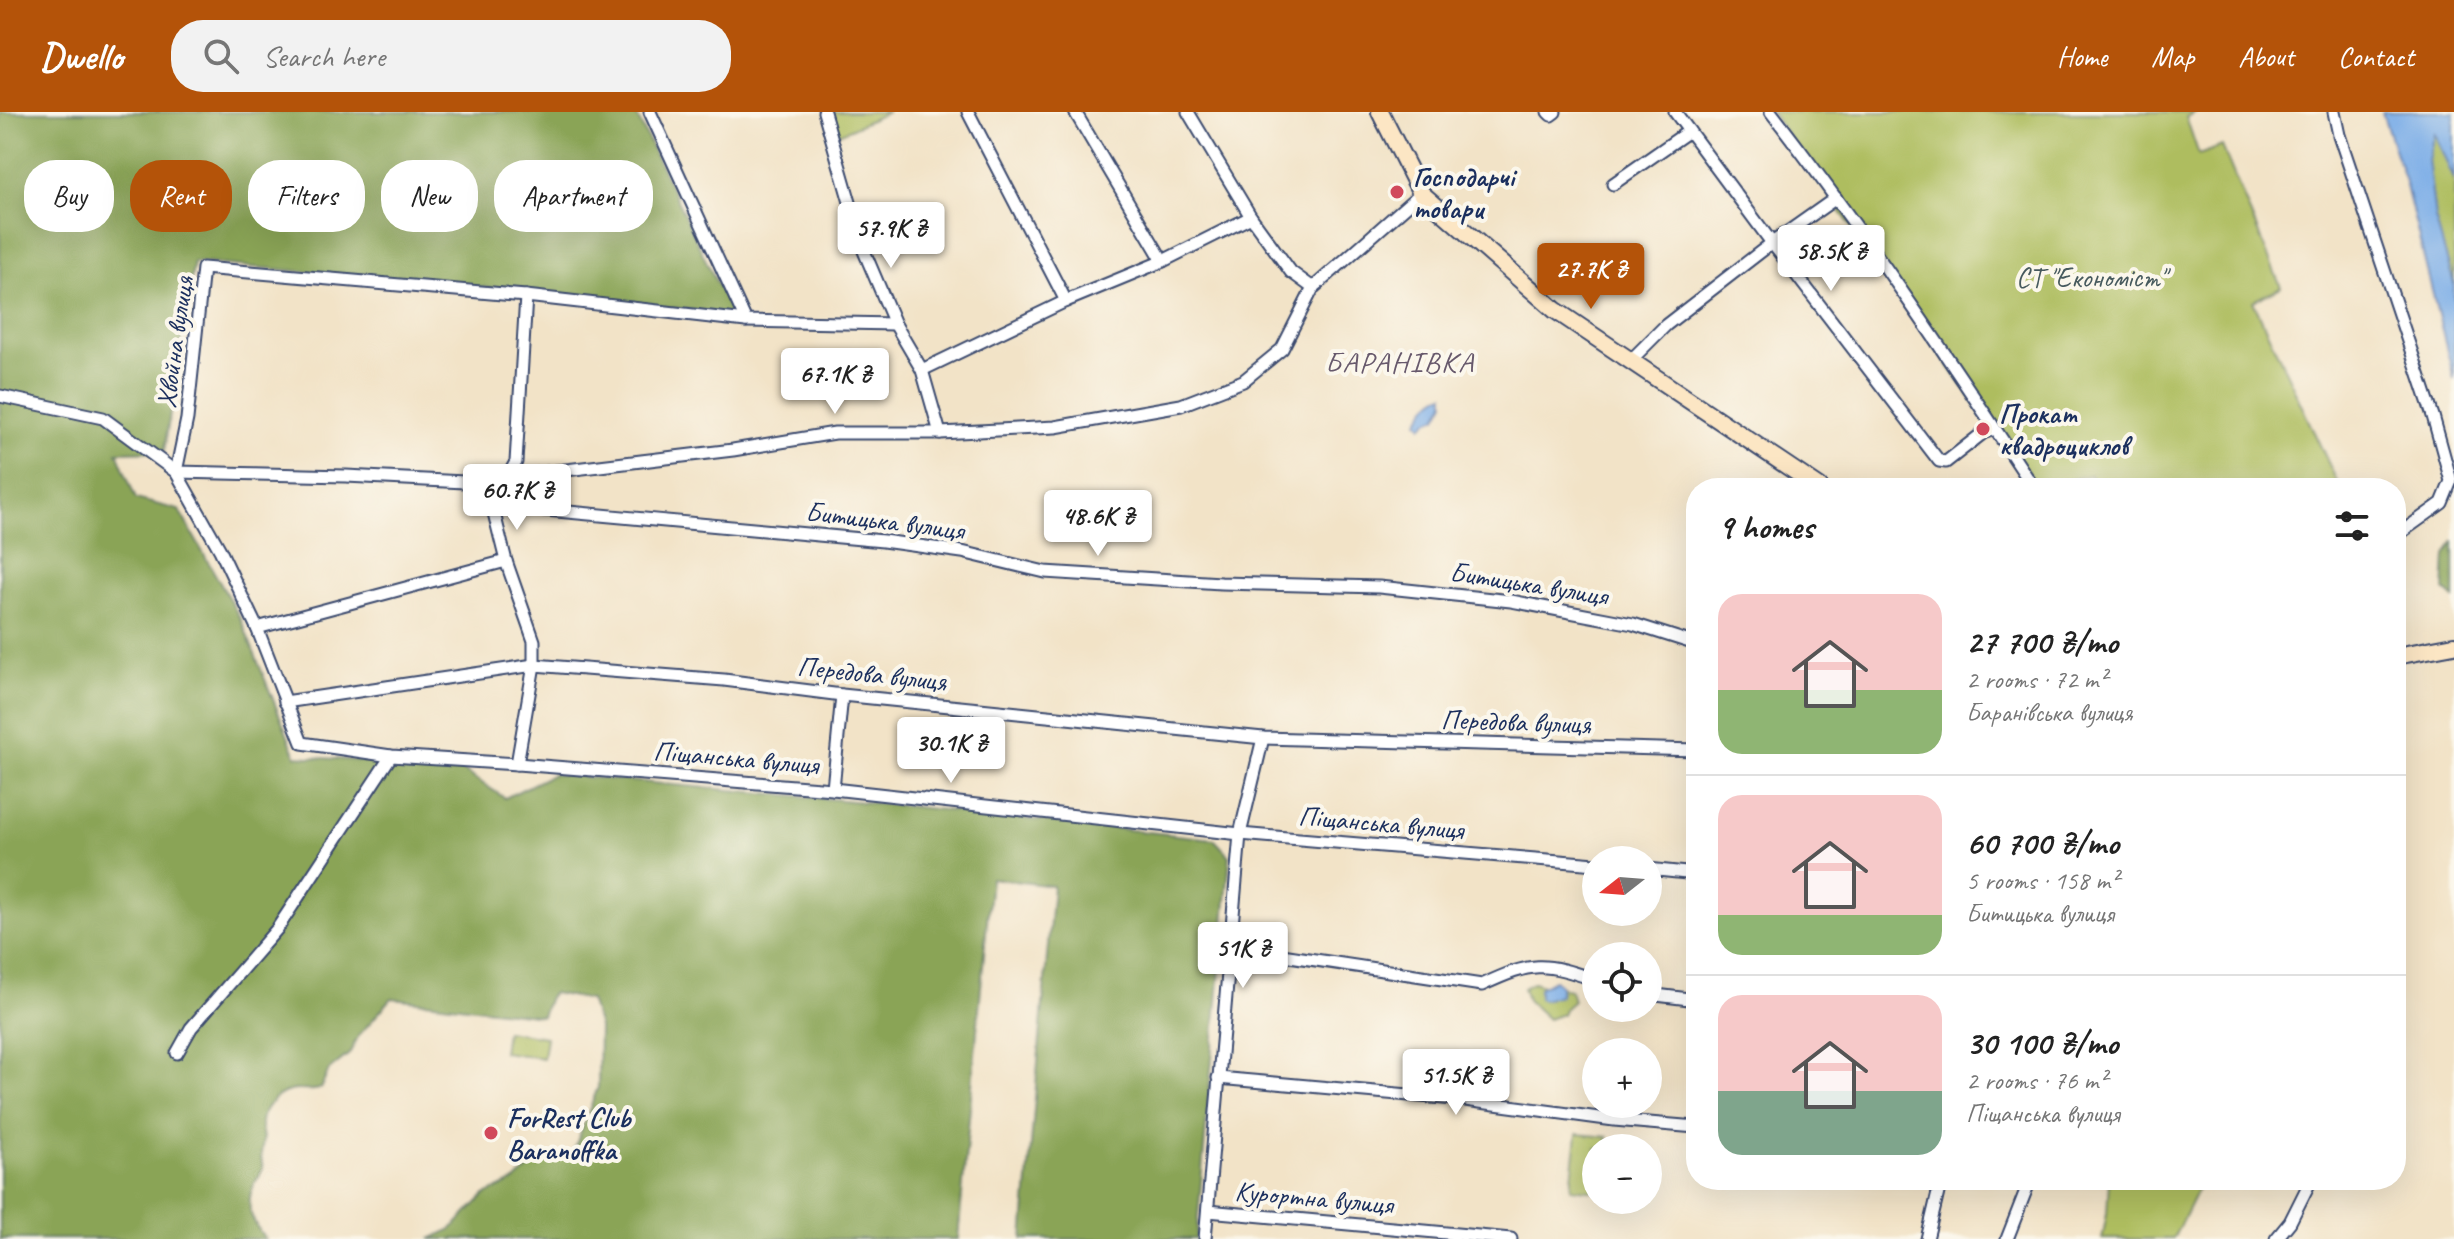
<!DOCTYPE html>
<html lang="en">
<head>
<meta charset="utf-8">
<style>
  :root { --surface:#fff; --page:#f2f2f2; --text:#222; --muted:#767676; --line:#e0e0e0; --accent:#b45309 }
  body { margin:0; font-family:Caveat,sans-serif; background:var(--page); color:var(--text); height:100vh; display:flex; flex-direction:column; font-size:30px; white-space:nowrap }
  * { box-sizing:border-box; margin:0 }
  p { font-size:26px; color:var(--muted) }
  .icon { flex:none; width:44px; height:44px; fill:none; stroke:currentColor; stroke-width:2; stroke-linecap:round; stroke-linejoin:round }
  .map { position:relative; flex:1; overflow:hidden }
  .drawer { position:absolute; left:1686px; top:366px; width:720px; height:712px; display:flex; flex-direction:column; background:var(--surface); border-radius:32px; box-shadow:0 8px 32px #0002 }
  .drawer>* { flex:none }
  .banner { position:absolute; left:24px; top:48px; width:760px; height:72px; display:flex; gap:16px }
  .needle { width:52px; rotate:253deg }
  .buttons { position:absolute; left:1582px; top:734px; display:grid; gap:16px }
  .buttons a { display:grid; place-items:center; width:80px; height:80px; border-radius:50%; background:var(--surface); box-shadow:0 8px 32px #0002; font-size:40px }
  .price { position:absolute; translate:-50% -68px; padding:0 18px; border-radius:8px; background:#fff; color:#222; font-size:26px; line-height:52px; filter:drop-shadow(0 2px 4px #0008) }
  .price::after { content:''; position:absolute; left:50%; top:48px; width:24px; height:18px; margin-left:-12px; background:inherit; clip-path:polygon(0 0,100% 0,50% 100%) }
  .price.selected { background:var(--accent); color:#fff }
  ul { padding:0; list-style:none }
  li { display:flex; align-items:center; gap:24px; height:200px; padding:0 32px }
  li+li { border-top:2px solid var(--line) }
  li span { display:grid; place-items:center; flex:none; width:224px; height:160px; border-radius:24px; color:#555 }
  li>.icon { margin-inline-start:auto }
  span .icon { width:96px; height:96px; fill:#fffc; stroke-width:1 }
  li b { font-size:34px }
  h2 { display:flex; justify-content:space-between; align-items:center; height:96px; padding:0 32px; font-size:34px }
  .chip { padding:0 28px; border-radius:32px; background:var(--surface); box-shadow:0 8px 32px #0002; font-size:28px; line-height:72px }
  .chip.selected { background:var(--accent); color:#fff }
  header { display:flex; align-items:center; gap:48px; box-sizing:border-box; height:112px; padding:0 40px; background:var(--accent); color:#fff }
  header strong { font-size:38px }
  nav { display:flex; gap:44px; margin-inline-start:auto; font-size:28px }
  .search { width:560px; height:72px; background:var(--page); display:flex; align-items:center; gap:20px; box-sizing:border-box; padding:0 28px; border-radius:32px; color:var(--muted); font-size:30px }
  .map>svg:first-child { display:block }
</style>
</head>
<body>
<header>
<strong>Dwello</strong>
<div class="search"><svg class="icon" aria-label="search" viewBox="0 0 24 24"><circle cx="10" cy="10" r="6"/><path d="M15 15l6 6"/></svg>Search here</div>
<nav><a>Home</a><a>Map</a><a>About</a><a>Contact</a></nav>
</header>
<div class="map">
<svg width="2454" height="1127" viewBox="0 0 2454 1127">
  <rect width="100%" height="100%" fill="#fbf7ec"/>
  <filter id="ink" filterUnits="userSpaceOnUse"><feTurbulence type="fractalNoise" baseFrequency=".0125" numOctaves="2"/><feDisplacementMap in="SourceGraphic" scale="16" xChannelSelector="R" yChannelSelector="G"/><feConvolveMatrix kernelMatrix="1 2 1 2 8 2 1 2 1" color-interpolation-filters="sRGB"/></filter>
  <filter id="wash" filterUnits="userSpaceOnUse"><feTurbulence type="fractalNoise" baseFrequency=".006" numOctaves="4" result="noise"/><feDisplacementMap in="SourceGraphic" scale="32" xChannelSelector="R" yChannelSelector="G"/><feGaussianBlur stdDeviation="1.8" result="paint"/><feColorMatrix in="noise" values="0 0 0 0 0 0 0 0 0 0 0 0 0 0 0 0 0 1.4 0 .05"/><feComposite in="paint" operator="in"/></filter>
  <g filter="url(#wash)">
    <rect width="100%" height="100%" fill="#f2e3c7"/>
    <g fill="#aebd5f" stroke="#64765e" stroke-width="2">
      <polygon points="830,0 888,0 839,22"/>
      <polygon points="1771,0 2196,0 2186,5 2199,43 2222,34 2281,175 2253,189 2340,376 2098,376 2090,363 2034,376"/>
      <polygon points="2434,20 2454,67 2454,172 2435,106 2428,48"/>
      <polygon points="1534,870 1542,873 1539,876 1539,886 1561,880 1560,873 1565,877 1570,878 1573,889 1564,897 1562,902 1548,907 1527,888 1523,876"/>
      <polygon points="506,919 546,925 543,946 503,940"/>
      <polygon points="1577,1022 1608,1025 1606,1036 1596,1036 1596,1079 1571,1076"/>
      <polygon points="2109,1068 2202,1068 2173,1127 2102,1127 2107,1102"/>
    </g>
    <g fill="#8aa456" stroke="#526a5a" stroke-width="2">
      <path d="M0,0H635L732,203L534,180L194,150L164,339L117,340L136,387L179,398L241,508L296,644L459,656L505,686L553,662L897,693L1214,727L1230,744L1196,1127H1023L1053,774L991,766L958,1127H430L452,1117L485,1083L515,1069L542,1045L554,1046L573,1040L598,975L599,915L590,888L553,881L549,885L542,904L392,886L359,923L349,942L329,958L321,976C310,981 301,976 290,979C277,982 261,997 261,1011C261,1017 263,1023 263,1030C261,1041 260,1045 263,1055C261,1062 257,1066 254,1072C244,1095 252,1109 265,1127H0Z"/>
      <polygon points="2454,428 2454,487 2444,478 2446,443"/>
    </g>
    <g fill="#7bade7" stroke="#4b6ea2" stroke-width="2">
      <polygon points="2382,0 2454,0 2454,67 2434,21 2428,48 2435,106 2454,172 2454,267 2405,70"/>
      <path d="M1445,282V290L1437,305L1427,309L1422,314L1418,309C1425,298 1432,285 1445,282Z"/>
      <polygon points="1554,868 1560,873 1560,883 1543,888 1539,886 1539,876"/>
    </g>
  </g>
  <g filter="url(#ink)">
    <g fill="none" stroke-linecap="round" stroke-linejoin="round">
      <g stroke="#3b4a6e" stroke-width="15">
        <g id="street">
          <polyline points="650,0 746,209"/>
          <polyline points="824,0 864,139 895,212 922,258 940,321"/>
          <polyline points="968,0 1066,189"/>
          <polyline points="1075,0 1163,149"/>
          <polyline points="1188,0 1251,105 1291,160 1313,176"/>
          <polyline points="1548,0 1551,3 1555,0"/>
          <polyline points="1675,0 1772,131 1939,349 1946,350 1983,321 1995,317"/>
          <path d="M1771,0C1865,121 1950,248 2034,376"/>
          <polyline points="2334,0 2339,23 2433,304 2451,369 2442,391 2396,424"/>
          <polyline points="1613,72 1689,19"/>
          <polyline points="895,212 746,209 526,184 203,156 187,307 176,360 220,438 257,516 302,631 391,644 517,652 833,677 1240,722 1596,752"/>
          <polyline points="1630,249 1666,213 1772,131 1836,86"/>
          <polyline points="922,258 1066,189 1163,149 1251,105"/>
          <polyline points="0,284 103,306 176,360 346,364 504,372 516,364 733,338 835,321 940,321 1055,315 1181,293 1243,269 1282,237 1313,176 1421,81"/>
          <polyline points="492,393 883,429 962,440 1045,460 1221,471 1379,475 1511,489 1633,512 1696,532"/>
          <polyline points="257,516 506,449"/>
          <polyline points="285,590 534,553 724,568 842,583 1263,626 1696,638"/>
          <polyline points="517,652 534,553 534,529 506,449 492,393 516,350 526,184"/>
          <polyline points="833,677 842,583"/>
          <polyline points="1648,757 1696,762"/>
          <path d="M1229,835L1482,873C1534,849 1542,850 1596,868"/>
          <polyline points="1648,882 1689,887"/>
          <polyline points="177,941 191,916 277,817 391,644"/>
          <polyline points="1218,966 1465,988 1614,1008 1696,1015"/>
          <polyline points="1208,1099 1511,1127"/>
          <polyline points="1205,1127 1240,722 1263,626"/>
          <polyline points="1927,1127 1941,1068"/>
          <polyline points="2007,1127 2030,1068"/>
          <polyline points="2276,1127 2290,1110 2311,1068"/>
        </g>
      </g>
      <g stroke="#3b4a6e" stroke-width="20">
        <g id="secondary">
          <polyline points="1380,0 1421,81 1555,198 1820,376"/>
          <polyline points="2396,544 2454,533"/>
        </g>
      </g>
      <use href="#street" stroke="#fff" stroke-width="11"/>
      <use href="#secondary" stroke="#fce6c4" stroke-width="16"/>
    </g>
  </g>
  <g fill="#d1495b" stroke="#fbf7ec" stroke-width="3">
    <circle cx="1397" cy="80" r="8"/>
    <circle cx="1983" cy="317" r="8"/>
    <circle cx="491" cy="1021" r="8"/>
  </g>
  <g text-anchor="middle" stroke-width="8" stroke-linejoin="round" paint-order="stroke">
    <g font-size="28" font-weight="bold" fill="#1b2f5e" stroke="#fbf7ec" text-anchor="start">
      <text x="1413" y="74">Господарчі<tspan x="1413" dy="32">товари</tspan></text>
      <text x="1999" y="311">Прокат<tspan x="1999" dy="32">квадроциклов</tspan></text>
      <text x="507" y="1015">ForRest Club<tspan x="507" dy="32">Baranoffka</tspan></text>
    </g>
    <g font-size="28" fill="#475a5e" stroke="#fbf7ec">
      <text x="2091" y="175">СТ "Економіст"</text>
    </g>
    <g font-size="28" fill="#1b2f5e" stroke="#fbf7ec">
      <text transform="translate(174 230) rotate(-82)" y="10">Хвойна вулиця</text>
      <text transform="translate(885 408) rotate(7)" y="10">Битицька вулиця</text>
      <text transform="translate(1529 471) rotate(9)" y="10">Битицька вулиця</text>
      <text transform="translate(872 561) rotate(6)" y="10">Передова вулиця</text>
      <text transform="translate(1516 609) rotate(2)" y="10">Передова вулиця</text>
      <text transform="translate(736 645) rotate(5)" y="10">Піщанська вулиця</text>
      <text transform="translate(1381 710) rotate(5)" y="10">Піщанська вулиця</text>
      <text transform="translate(1314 1085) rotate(5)" y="10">Курортна вулиця</text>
    </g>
    <g font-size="30" letter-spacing="2" fill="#67596c" stroke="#fbf7ec">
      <text x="1400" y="260">БАРАНІВКА</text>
    </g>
  </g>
</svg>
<div class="buttons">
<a><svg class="needle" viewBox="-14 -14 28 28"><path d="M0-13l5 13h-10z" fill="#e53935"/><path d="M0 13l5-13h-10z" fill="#767676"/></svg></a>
<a><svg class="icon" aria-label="locate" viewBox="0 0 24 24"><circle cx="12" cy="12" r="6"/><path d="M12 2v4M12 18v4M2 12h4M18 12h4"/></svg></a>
<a>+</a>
<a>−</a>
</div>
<b class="price" style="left:891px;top:158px">57.9K ₴</b>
<b class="price" style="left:1831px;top:181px">58.5K ₴</b>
<b class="price selected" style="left:1591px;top:199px">27.7K ₴</b>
<b class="price" style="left:835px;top:304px">67.1K ₴</b>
<b class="price" style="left:517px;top:420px">60.7K ₴</b>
<b class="price" style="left:1098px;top:446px">48.6K ₴</b>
<b class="price" style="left:951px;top:673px">30.1K ₴</b>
<b class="price" style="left:1243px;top:878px">51K ₴</b>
<b class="price" style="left:1456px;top:1005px">51.5K ₴</b>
<div class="banner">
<a class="chip">Buy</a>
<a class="chip selected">Rent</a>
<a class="chip">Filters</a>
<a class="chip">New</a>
<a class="chip">Apartment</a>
</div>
<section class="drawer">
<h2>9 homes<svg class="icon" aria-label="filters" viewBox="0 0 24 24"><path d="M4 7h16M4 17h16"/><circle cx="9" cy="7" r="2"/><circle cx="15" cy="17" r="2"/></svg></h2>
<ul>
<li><span style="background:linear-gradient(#f6c9c9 60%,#8fb573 0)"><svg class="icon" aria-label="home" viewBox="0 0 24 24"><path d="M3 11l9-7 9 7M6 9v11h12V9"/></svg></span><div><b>27 700 ₴/mo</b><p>2 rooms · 72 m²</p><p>Баранівська вулиця</p></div></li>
<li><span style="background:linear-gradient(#f6c9c9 75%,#8fb573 0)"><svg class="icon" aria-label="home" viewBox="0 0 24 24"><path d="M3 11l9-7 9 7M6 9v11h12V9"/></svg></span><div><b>60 700 ₴/mo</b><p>5 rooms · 158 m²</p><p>Битицька вулиця</p></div></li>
<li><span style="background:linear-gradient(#f6c9c9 60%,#7fa58c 0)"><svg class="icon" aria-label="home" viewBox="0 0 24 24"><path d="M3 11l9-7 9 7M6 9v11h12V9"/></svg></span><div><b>30 100 ₴/mo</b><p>2 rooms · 76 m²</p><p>Піщанська вулиця</p></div></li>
</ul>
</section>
</div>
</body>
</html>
